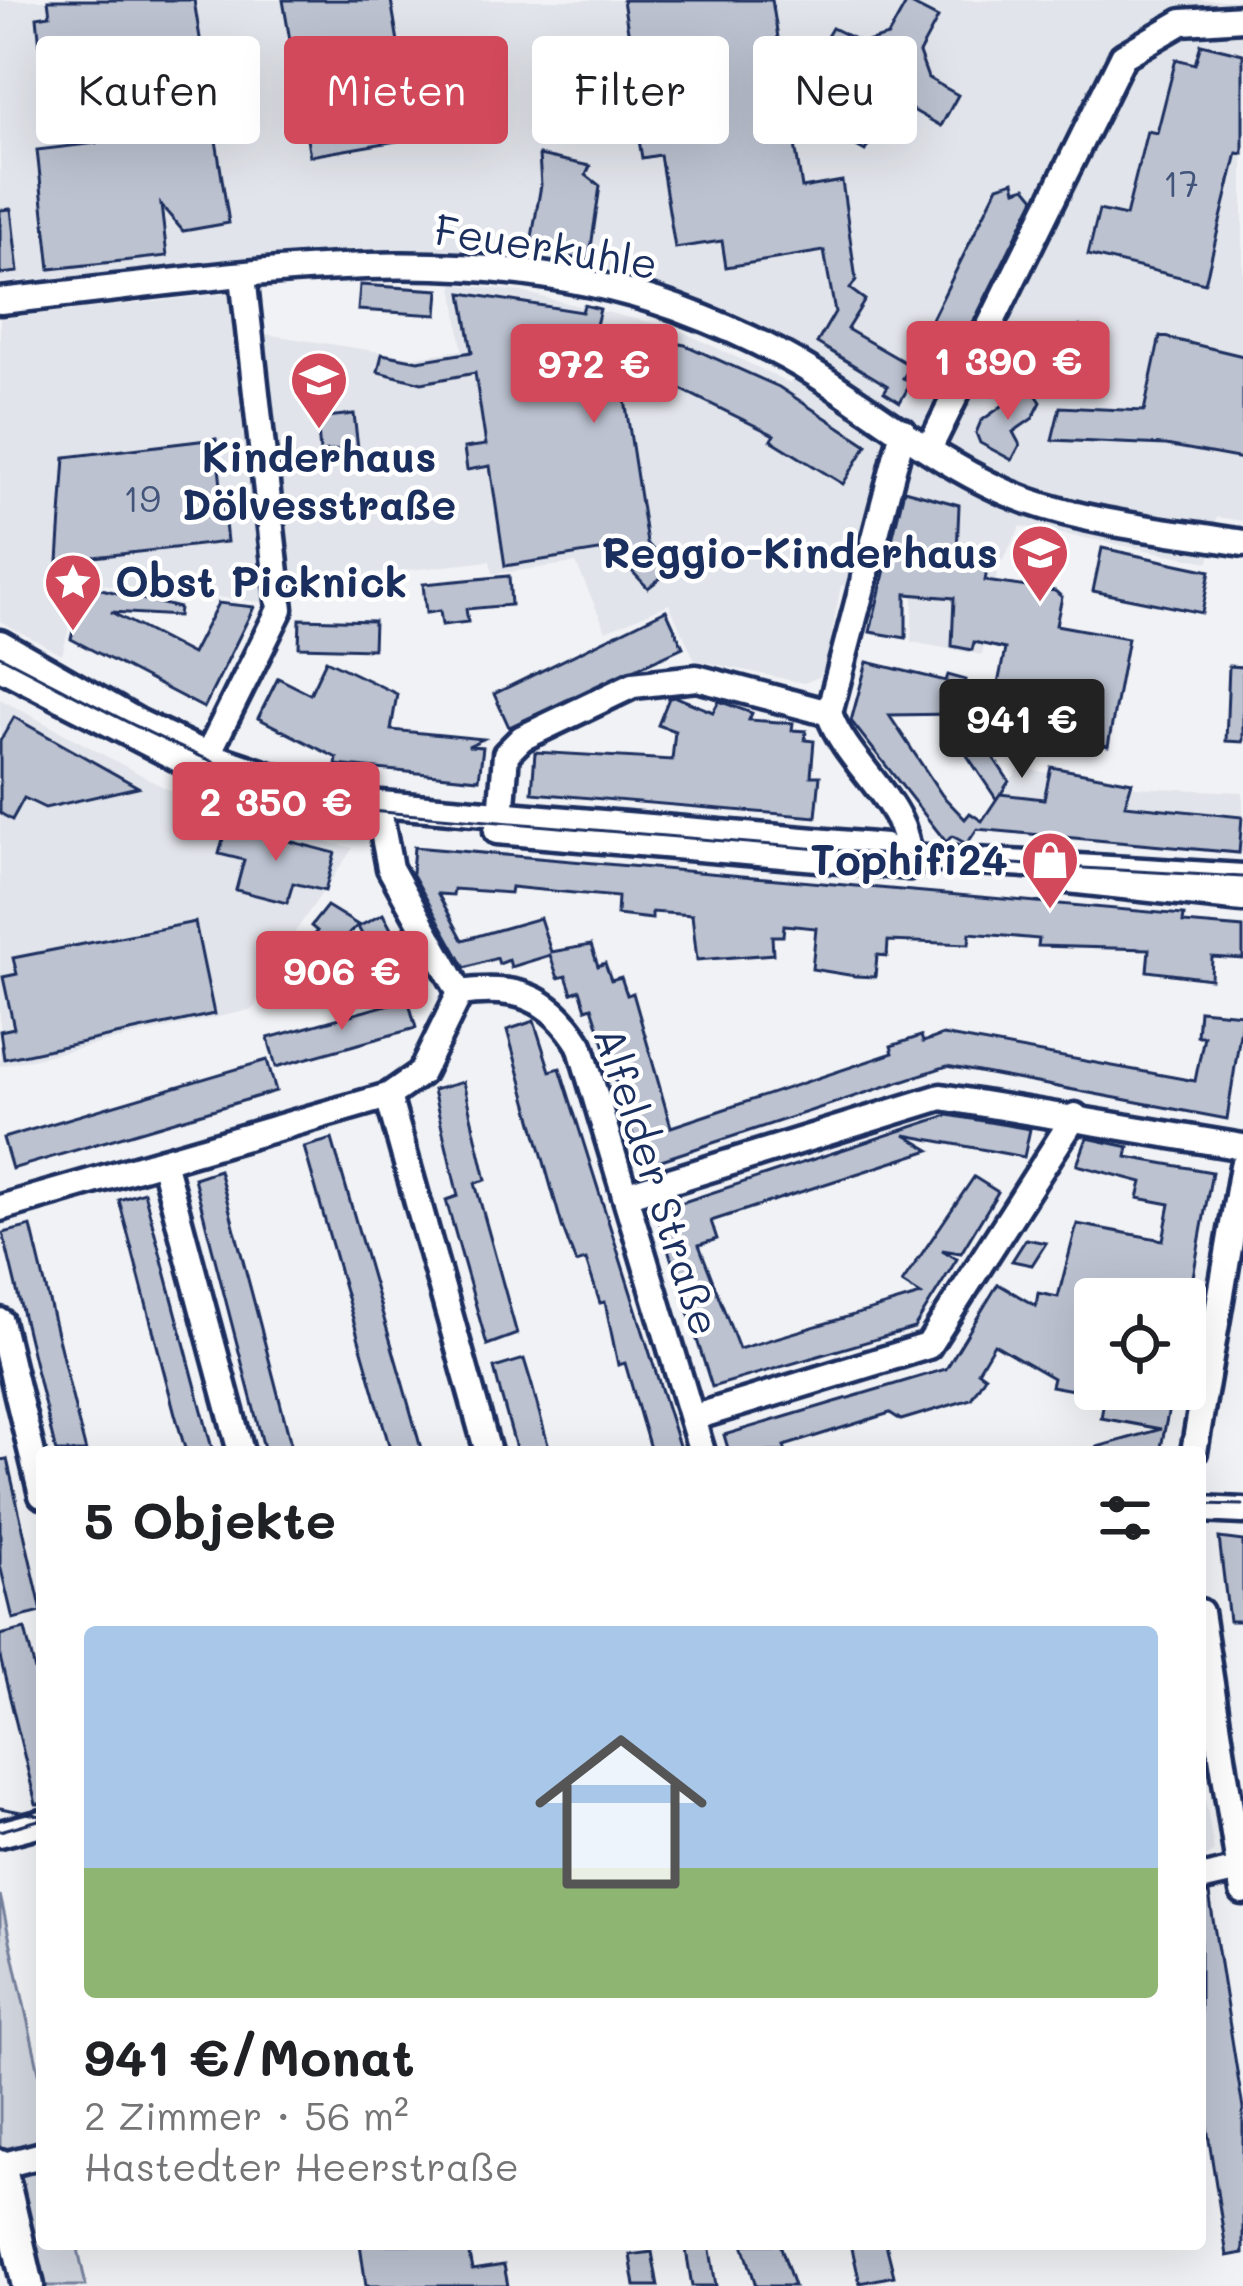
<!DOCTYPE html>
<html lang="de">
<head>
<meta charset="utf-8">
<style>
  :root { --surface:#fff; --page:#f2f2f2; --text:#202124; --muted:#757577; --line:#e0e0e0; --accent:#d1495b }
  body { margin:0; font-family:Mali,sans-serif; background:var(--page); color:var(--text); height:100vh; display:flex; flex-direction:column; font-size:45px; white-space:nowrap }
  * { box-sizing:border-box; margin:0 }
  p { font-size:39px; color:var(--muted) }
  .icon { flex:none; width:66px; height:66px; fill:none; stroke:currentColor; stroke-width:2; stroke-linecap:round; stroke-linejoin:round }
  .map { position:relative; flex:1; overflow:hidden }
  .details { position:absolute; left:36px; top:1446px; width:1170px; height:804px; display:flex; flex-direction:column; background:var(--surface); border-radius:12px; box-shadow:0 12px 48px #0002 }
  .details>* { flex:none }
  .banner { position:absolute; left:36px; top:36px; width:1173px; height:108px; display:flex; gap:24px }
  .tools { position:absolute; left:1074px; top:1278px; display:grid; gap:24px }
  .tools a { display:grid; place-items:center; width:132px; height:132px; border-radius:12px; background:var(--surface); box-shadow:0 12px 48px #0002; font-size:60px }
  .price { position:absolute; translate:-50% -102px; padding:0 27px; border-radius:12px; background:var(--accent); color:#fff; font-size:39px; line-height:78px; filter:drop-shadow(0 3px 6px #0008) }
  .price::after { content:''; position:absolute; left:50%; top:72px; width:36px; height:27px; margin-left:-18px; background:inherit; clip-path:polygon(0 0,100% 0,50% 100%) }
  .price.selected { background:#222; color:#fff }
  ul { padding:0; list-style:none }
  li { display:grid; align-content:center; gap:24px; height:636px; padding:0 48px }
  li+li { border-top:3px solid var(--line) }
  li span { display:grid; place-items:center; height:372px; border-radius:12px; color:#555 }
  li>.icon { margin-inline-start:auto }
  span .icon { width:216px; height:216px; fill:#fffc; stroke-width:1 }
  li b { font-size:51px }
  h2 { display:flex; justify-content:space-between; align-items:center; height:144px; padding:0 48px; font-size:51px }
  .chip { padding:0 42px; border-radius:12px; background:var(--surface); box-shadow:0 12px 48px #0002; font-size:42px; line-height:108px }
  .chip.selected { background:var(--accent); color:#fff }
  .map>svg:first-child { display:block }
</style>
</head>
<body>
<div class="map">
<svg width="1243" height="2286" viewBox="0 0 1243 2286">
  <rect width="100%" height="100%" fill="#f1f2f5"/>
  <filter id="ink" filterUnits="userSpaceOnUse"><feTurbulence type="fractalNoise" baseFrequency=".00833" numOctaves="2"/><feDisplacementMap in="SourceGraphic" scale="24" xChannelSelector="R" yChannelSelector="G"/><feConvolveMatrix kernelMatrix="1 2 1 2 8 2 1 2 1" color-interpolation-filters="sRGB"/></filter>
  <g filter="url(#ink)">
    <g fill="#e1e4ea">
      <polygon points="0,0 1243,0 1243,521 1217,517 1209,562 1021,526 998,569 982,655 911,642 913,595 841,585 826,664 819,677 804,683 695,660 669,604 606,631 576,563 493,574 490,561 285,584 287,605 81,582 62,655 0,621 0,319 240,292 245,331 414,357 462,350 453,284 521,292 677,329 790,383 810,353 696,299 603,270 520,256 366,248 0,283"/>
      <polygon points="0,699 175,793 283,832 353,848 269,970 254,1009 0,1066"/>
      <polygon points="1019,768 1134,787 1243,792 1243,853 977,831"/>
      <polygon points="1200,1765 1214,1851 1200,1861"/>
    </g>
    <polygon fill="#d2d6df" stroke="#76829e" stroke-width="3" points="0,1895 42,2086 42,2244 77,2244 86,2286 37,2286 31,2268 8,2274 0,2242"/>
    <g fill="#bcc2d0" stroke="#1b2f5e" stroke-width="3">
      <polygon points="48,0 194,0 229,223 183,231 161,205 167,256 50,269 37,150 97,143 93,111 47,118 37,17 50,15"/>
      <polygon points="283,0 391,0 414,138 310,156"/>
      <polygon points="623,0 772,0 802,188 842,181 856,280 850,289 865,300 847,329 911,366 903,378 911,383 900,402 884,392 888,386 817,343 835,312 824,251 726,267 722,241 675,248 660,155 642,158 638,134 625,128 623,114 634,104 630,82 636,81"/>
      <polygon points="907,2 938,18 919,53 928,78 958,95 941,126 911,109 883,117 865,151 835,134 853,101 846,75 815,57 832,28 863,43 888,36"/>
      <polygon points="1201,44 1243,54 1243,154 1237,153 1205,283 1088,255 1099,210 1126,216 1147,131 1157,133 1176,59 1195,64"/>
      <polygon points="539,155 590,166 586,175 600,186 589,261 530,249 541,185"/>
      <polygon points="1014,181 1016,190 1026,187 1035,198 958,353 924,335 998,186"/>
      <polygon points="11,209 18,272 0,274 0,210"/>
      <polygon points="360,285 439,290 437,315 358,310"/>
      <polygon points="462,293 582,312 584,305 600,309 590,349 664,341 685,345 779,387 867,445 843,484 771,440 774,435 670,384 646,378 649,395 625,400 647,543 671,570 648,588 611,549 505,566 490,466 467,470 464,448 486,445 475,373 422,383 378,372 382,354 418,361 472,352"/>
      <polygon points="1078,327 1057,370 1040,377 1028,347"/>
      <polygon points="1160,336 1243,356 1243,459 1166,445 1052,440 1060,407 1144,411"/>
      <polygon points="1030,386 1041,402 1033,418 1013,432 1020,445 1012,460 980,443 976,433 981,421"/>
      <polygon points="354,414 358,448 320,452 317,418"/>
      <polygon points="216,439 227,542 58,561 65,457"/>
      <polygon points="904,490 959,505 957,552 989,558 985,581 1055,591 1062,597 1056,625 1128,638 1108,746 1038,732 1033,757 987,748 1009,781 997,800 960,745 1006,713 992,714 1005,649 974,642 972,650 952,646 954,598 906,594 906,638 870,632"/>
      <polygon points="1102,548 1210,571 1202,613 1093,591"/>
      <polygon points="509,576 511,605 466,609 468,622 442,625 440,611 426,613 423,584"/>
      <polygon points="85,585 179,608 178,616 111,612 192,654 218,603 254,607 204,708 71,639"/>
      <polygon points="666,610 683,647 509,727 494,694"/>
      <polygon points="300,619 374,621 373,649 299,647"/>
      <polygon points="326,660 397,694 391,730 483,739 468,746 483,747 479,779 336,765 337,758 258,718 278,678 310,694"/>
      <polygon points="867,662 946,681 948,675 966,680 958,714 889,715 942,795 965,819 970,813 982,821 1000,794 1044,799 1051,767 1132,782 1125,805 1242,817 1239,853 977,829 967,844 952,836 946,842 851,721"/>
      <polygon points="1229,666 1243,667 1243,742 1226,741"/>
      <polygon points="676,697 713,712 719,701 752,713 749,720 793,723 792,730 806,731 805,740 814,741 811,776 820,776 816,817 532,793 535,752 672,760 675,731 658,725 669,698"/>
      <polygon points="14,717 24,723 138,787 45,808 24,798 12,820 0,813 0,741"/>
      <polygon points="227,825 335,853 325,891 293,883 287,903 236,890 244,860 219,854"/>
      <polygon points="414,847 1184,915 1183,923 1243,928 1243,959 1212,957 1211,979 1147,971 1149,949 1038,946 1039,939 970,933 969,944 888,941 887,956 877,955 875,977 855,976 812,969 816,928 784,925 783,936 772,936 773,954 697,960 692,915 652,912 652,919 617,915 618,897 531,889 511,887 510,893 454,889 453,895 438,894 463,940 540,918 551,952 591,945 598,966 605,963 611,980 621,977 627,995 633,993 671,1127 893,1053 891,1046 921,1036 923,1042 943,1035 1195,1081 1204,1036 1197,1036 1199,1010 1243,1014 1227,1119 947,1066 643,1166 592,1007 586,1009 580,990 572,993 566,976 558,978 550,955 511,967 509,960 499,964 497,958 465,968 412,873"/>
      <polygon points="327,906 358,925 326,956 308,942 317,931 311,926"/>
      <polygon points="383,914 407,959 382,972 358,927"/>
      <polygon points="195,922 214,1014 4,1059 0,1031 14,1028 3,977 17,974 13,958"/>
      <polygon points="408,999 416,1028 276,1067 268,1038"/>
      <polygon points="534,1021 550,1071 560,1068 681,1452 651,1452 625,1363 618,1365 605,1302 600,1303 586,1260 576,1263 562,1226 507,1030"/>
      <polygon points="267,1060 276,1091 12,1169 3,1138"/>
      <polygon points="463,1082 486,1180 475,1183 517,1334 487,1345 446,1200 458,1196 433,1090"/>
      <polygon points="948,1115 1030,1129 1024,1157 905,1135 930,1150 711,1221 717,1239 699,1245 739,1349 921,1295 902,1283 974,1177 998,1192 961,1253 942,1250 957,1259 914,1328 712,1387 656,1211"/>
      <polygon points="1087,1138 1129,1147 1127,1157 1212,1172 1189,1299 1095,1299 1095,1394 1051,1386 1053,1378 994,1344 978,1371 985,1376 971,1399 901,1420 890,1413 784,1446 786,1452 729,1452 724,1435 946,1369 998,1284 1036,1306 1038,1293 1058,1297 1077,1224 1163,1240 1170,1204 1138,1198 1142,1182 1077,1165"/>
      <polygon points="332,1139 400,1374 422,1452 391,1452 304,1147"/>
      <polygon points="219,1170 257,1313 293,1452 265,1452 194,1178"/>
      <polygon points="144,1192 182,1335 213,1452 186,1452 175,1414 119,1200"/>
      <polygon points="31,1226 77,1417 86,1452 56,1452 3,1233"/>
      <polygon points="1026,1239 1046,1243 1032,1265 1012,1261"/>
      <polygon points="524,1359 531,1382 550,1452 517,1452 500,1391 494,1368"/>
      <polygon points="1106,1389 1173,1389 1160,1452 1098,1452 1097,1447 1161,1429 1101,1418"/>
      <polygon points="7,1459 42,1612 13,1619 0,1565 0,1460"/>
      <polygon points="1219,1538 1243,1541 1243,1621 1229,1621"/>
      <polygon points="25,1629 42,1700 42,1804 36,1804 0,1657 0,1635"/>
      <polygon points="1209,1894 1243,2109 1243,2253 1227,2256 1200,2082 1200,1895"/>
      <polygon points="360,2244 467,2244 472,2270 504,2265 508,2286 366,2286"/>
      <polygon points="685,2244 709,2244 716,2286 692,2286"/>
      <polygon points="743,2244 780,2244 794,2286 756,2286"/>
      <polygon points="851,2244 886,2244 894,2276 860,2283"/>
      <polygon points="652,2252 658,2286 635,2286 630,2255"/>
    </g>
    <g fill="none" stroke-linecap="round" stroke-linejoin="round">
      <g stroke="#1b2f5e" stroke-width="33">
        <g id="minor">
          <path d="M0,301C223,279 459,230 677,308C723,325 776,349 817,375C885,418 952,474 1028,501C1096,525 1172,531 1243,543"/>
          <polyline points="929,449 1123,56 1182,22 1243,18"/>
          <polyline points="0,643 140,723 208,755 345,801 885,847 909,857 1243,877"/>
          <polyline points="0,667 200,770 343,815"/>
          <polyline points="829,713 903,431"/>
          <path d="M829,713C848,768 913,804 908,866"/>
          <polyline points="201,768 280,609 243,276"/>
          <polyline points="381,821 390,868 460,993"/>
          <polyline points="500,830 506,754 522,738 633,685 697,678 829,713"/>
          <polyline points="497,831 911,866"/>
          <polyline points="1059,879 1243,899"/>
          <path d="M460,993C515,985 550,996 580,1045L702,1452"/>
          <polyline points="388,1096 488,1452"/>
          <polyline points="163,1161 241,1452"/>
          <polyline points="625,1195 941,1097 1243,1147"/>
          <polyline points="0,1208 388,1096 421,1073 460,993"/>
          <polyline points="0,1321 42,1495"/>
          <polyline points="692,1418 928,1346 1075,1116"/>
          <polyline points="1194,1452 1243,1166"/>
          <polyline points="1200,1509 1243,1511"/>
          <polyline points="1200,1612 1243,1892"/>
          <polyline points="0,1834 42,1823"/>
          <polyline points="1200,1879 1243,1869"/>
          <polyline points="0,2166 42,2155"/>
        </g>
      </g>
      <g stroke="#1b2f5e" stroke-width="39">
        <polyline id="major" points="0,2165 28,2286"/>
      </g>
      <use href="#minor" stroke="#fff" stroke-width="24"/>
      <use href="#major" stroke="#fff" stroke-width="30"/>
      <g stroke="#1b2f5e" stroke-width="3">
        <path d="M0,656C121,718 234,785 370,811L961,861L1243,877"/>
        <polyline points="1200,1504 1243,1505"/>
        <polyline points="0,1808 42,1816"/>
        <polyline points="0,1831 42,1819"/>
      </g>
    </g>
  </g>
  <defs>
    <g id="school-pin" transform="scale(3)"><path d="M0 17L-7.5 6A9.5 9.5 0 1 1 7.5 6Z" fill="#d1495b" stroke="#fff"/><path d="M0-5L7-2L0 1L-7-2ZM-4 1L0 2.5L4 1V4Q0 6-4 4Z" fill="#fff"/></g>
    <g id="sight-pin" transform="scale(3)"><path d="M0 17L-7.5 6A9.5 9.5 0 1 1 7.5 6Z" fill="#d1495b" stroke="#fff"/><path d="M0-6L1.8-2.2L6-1.7L2.9 1.2L3.7 5.4L0 3.3L-3.7 5.4L-2.9 1.2L-6-1.7L-1.8-2.2Z" fill="#fff"/></g>
    <g id="shop-pin" transform="scale(3)"><path d="M0 17L-7.5 6A9.5 9.5 0 1 1 7.5 6Z" fill="#d1495b" stroke="#fff"/><path d="M-5-2.5h2.3a2.7 3.5 0 0 1 5.4 0H5L5.5 6h-11ZM-1.5-2.5h3a1.5 2.3 0 0 0-3 0Z" fill="#fff"/></g>
  </defs>
  <g fill-rule="evenodd">
    <use href="#school-pin" x="319" y="380"/>
    <use href="#school-pin" x="1040" y="553"/>
    <use href="#sight-pin" x="73" y="582"/>
    <use href="#shop-pin" x="1050" y="860"/>
  </g>
  <g text-anchor="middle" stroke-width="9" stroke-linejoin="round" paint-order="stroke">
    <g font-size="36" fill="#43547a">
      <text x="1181" y="197">17</text>
      <text x="142" y="512">19</text>
    </g>
    <g font-size="42" fill="#1b2f5e" stroke="#fff">
      <text transform="translate(546 247) rotate(9)" y="15">Feuerkuhle</text>
      <text transform="translate(657 1181) rotate(72)" y="15">Alfelder Straße</text>
    </g>
    <g font-size="42" font-weight="bold" fill="#1b2f5e" stroke="#fff" text-anchor="end">
      <text x="319" y="472" text-anchor="middle">Kinderhaus<tspan x="319" dy="48">Dölvesstraße</tspan></text>
      <text x="998" y="568">Reggio-Kinderhaus</text>
      <text x="115" y="597" text-anchor="start">Obst Picknick</text>
      <text x="1008" y="875">Tophifi24</text>
    </g>
  </g>
</svg>
<div class="tools">
<a><svg class="icon" aria-label="locate" viewBox="0 0 24 24"><circle cx="12" cy="12" r="6"/><path d="M12 2v4M12 18v4M2 12h4M18 12h4"/></svg></a>
</div>
<b class="price" style="left:1008px;top:423px">1 390 €</b>
<b class="price" style="left:594px;top:426px">972 €</b>
<b class="price selected" style="left:1022px;top:781px">941 €</b>
<b class="price" style="left:276px;top:864px">2 350 €</b>
<b class="price" style="left:342px;top:1033px">906 €</b>
<div class="banner">
<a class="chip">Kaufen</a>
<a class="chip selected">Mieten</a>
<a class="chip">Filter</a>
<a class="chip">Neu</a>
</div>
<section class="details">
<h2>5 Objekte<svg class="icon" aria-label="filters" viewBox="0 0 24 24"><path d="M4 7h16M4 17h16"/><circle cx="9" cy="7" r="2"/><circle cx="15" cy="17" r="2"/></svg></h2>
<ul>
<li><span style="background:linear-gradient(#a9c7e8 65%,#8fb573 0)"><svg class="icon" aria-label="home" viewBox="0 0 24 24"><path d="M3 11l9-7 9 7M6 9v11h12V9"/></svg></span><div><b>941 €/Monat</b><p>2 Zimmer · 56 m²</p><p>Hastedter Heerstraße</p></div></li>
</ul>
</section>
</div>
</body>
</html>
